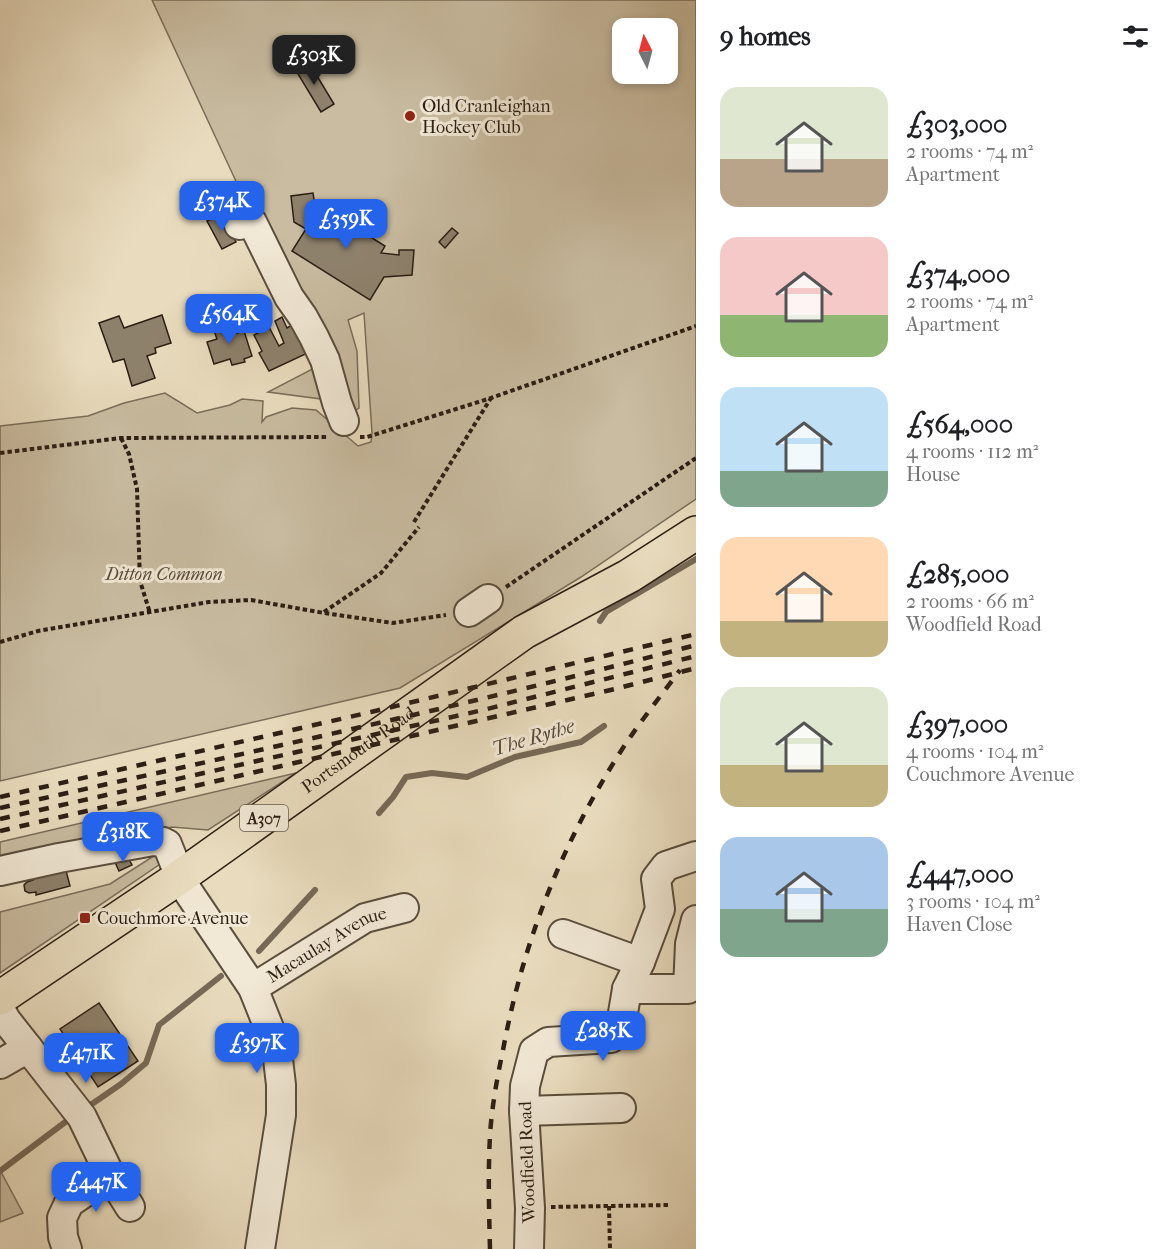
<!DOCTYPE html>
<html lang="en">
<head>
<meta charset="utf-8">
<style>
  :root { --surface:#fff; --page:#f2f2f2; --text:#202124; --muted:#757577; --accent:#2563eb }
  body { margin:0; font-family:"IM FELL French Canon",serif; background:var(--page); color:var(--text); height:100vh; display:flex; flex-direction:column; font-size:22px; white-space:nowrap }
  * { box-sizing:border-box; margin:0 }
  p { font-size:20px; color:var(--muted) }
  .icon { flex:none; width:33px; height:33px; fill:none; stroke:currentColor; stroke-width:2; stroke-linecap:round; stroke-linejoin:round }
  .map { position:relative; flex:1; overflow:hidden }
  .sheet { display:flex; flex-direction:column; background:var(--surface); width:480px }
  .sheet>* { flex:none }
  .needle { width:39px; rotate:354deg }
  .buttons { position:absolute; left:612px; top:18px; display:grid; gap:12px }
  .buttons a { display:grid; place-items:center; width:66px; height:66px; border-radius:12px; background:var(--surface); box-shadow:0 3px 9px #0003; font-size:30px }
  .price { position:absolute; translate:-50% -51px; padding:0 14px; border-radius:12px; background:var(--accent); color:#fff; font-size:20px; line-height:39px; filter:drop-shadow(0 2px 3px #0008) }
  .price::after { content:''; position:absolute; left:50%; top:36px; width:18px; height:14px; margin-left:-9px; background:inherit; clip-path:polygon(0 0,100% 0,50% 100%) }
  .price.active { background:#222; color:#fff }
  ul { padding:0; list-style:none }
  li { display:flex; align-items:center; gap:18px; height:150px; padding:0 24px }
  li span { display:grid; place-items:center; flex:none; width:168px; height:120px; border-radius:18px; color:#555 }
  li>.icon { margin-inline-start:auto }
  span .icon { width:72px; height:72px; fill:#fffc; stroke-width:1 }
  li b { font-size:26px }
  h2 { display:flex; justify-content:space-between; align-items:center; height:72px; padding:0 24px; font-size:26px }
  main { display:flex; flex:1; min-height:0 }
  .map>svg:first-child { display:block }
</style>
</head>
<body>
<main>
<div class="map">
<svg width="696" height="1249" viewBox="0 0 696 1249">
  <rect width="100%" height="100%" fill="#e9dcbe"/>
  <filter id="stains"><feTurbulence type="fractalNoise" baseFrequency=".00333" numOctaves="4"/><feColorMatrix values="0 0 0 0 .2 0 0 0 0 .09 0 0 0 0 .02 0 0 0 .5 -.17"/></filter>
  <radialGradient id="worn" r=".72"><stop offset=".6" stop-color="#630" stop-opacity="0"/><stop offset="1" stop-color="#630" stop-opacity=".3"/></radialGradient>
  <g fill="#c9bca1" stroke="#7a6d5a" stroke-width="1.5" fill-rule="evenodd">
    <path d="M152,0H696V499L581,577L400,688L0,781V426L88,416L124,403L165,393L197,413L230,405L242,399L263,401L262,422L266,417L292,408L316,410L358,446L371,442L372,433L364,313L348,320L357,351L359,408L356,410L342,397L253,218ZM622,28H668V74H622Z"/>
    <polygon points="320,365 329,400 268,392"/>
    <polygon points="296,773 208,830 172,827 0,866 0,842"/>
    <polygon points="160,852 166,860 0,973 0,912 110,884"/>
    <polygon points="0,1170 23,1213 0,1222"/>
  </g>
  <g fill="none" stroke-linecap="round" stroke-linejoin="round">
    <g stroke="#766957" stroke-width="6">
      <polyline points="600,621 606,612 696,559"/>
      <polyline points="379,813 393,797 406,777 432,773 467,777 515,757 581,742 604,726"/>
      <polyline points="259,951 315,890"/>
      <polyline points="89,1106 121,1084 146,1063 159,1025 221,976"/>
      <polyline points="0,1171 72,1117"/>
    </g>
  </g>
  <g fill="#8e816c" stroke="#2b1e14" stroke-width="1.5">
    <polygon points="308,61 334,104 321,112 295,69"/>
    <polygon points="313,193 317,220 324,224 331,212 385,246 381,253 399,255 399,250 414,250 412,275 384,277 370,300 292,251 306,229 294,222 291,196"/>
    <polygon points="221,214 236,242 222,249 207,221"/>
    <polygon points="452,228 458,233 445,248 439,242"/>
    <polygon points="162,315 171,343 155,348 156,353 147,356 155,378 132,386 124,359 113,362 99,323 119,316 124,328"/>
    <polygon points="282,317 287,328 294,324 312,351 269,371 259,353 262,351 254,335 269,327 279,346 284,343 275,321"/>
    <polygon points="233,321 237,333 244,331 252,356 244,359 245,362 232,365 230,359 214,364 207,342 217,339 213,328"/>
    <polygon points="126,854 132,865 119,871 114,860"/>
    <polygon points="64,863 70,886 36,895 36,892 29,893 25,891 24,885 27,882 33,880 32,877"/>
    <polygon points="99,1003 138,1061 98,1087 60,1029"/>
  </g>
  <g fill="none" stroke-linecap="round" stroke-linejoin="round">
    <g stroke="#5a4e3e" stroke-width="32">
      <g id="minor">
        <polyline points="239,225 252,222 289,297 303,317 314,337 325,360 337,403 344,421"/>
        <polyline points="469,612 488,599"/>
        <polyline points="0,871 59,858 153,841 163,842 167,844 180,877 189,893 253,988 269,1028 278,1059 281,1085 281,1115 260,1249"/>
        <polyline points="563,934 640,962"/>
        <path id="s1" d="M253,988L365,918L404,908"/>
        <polyline points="627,989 688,989 690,944 696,920"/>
        <polyline points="0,1009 6,1020 28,1048"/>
        <polyline points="0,1064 28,1048 82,1117 110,1175 130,1207"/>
        <polyline points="524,1111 621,1108"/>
        <polyline points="67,1249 63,1237 62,1218 69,1203 110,1175"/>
        <polyline points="529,1249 530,1208 524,1111 525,1086 534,1051 548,1042 611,1038 620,1031 627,989 640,962 660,909 656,879 666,866 696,856"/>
      </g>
    </g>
    <g stroke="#2b1e14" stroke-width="36">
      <g id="major">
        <path id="s2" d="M0,998L180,877L524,632L629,576L696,533"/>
      </g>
    </g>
    <g stroke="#2b1e14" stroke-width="4" stroke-dasharray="4.5 3" stroke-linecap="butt">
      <polyline points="360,437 367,437 491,398 696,326"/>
      <polyline points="121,438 129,454 137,489 140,581 150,613"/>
      <polyline points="0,453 121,438 328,437"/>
      <polyline points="414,522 491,398"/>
      <polyline points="506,587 696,458"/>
      <polyline points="324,612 381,573 419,527"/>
      <polyline points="0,642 38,631 209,602 251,600 324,613 393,623 446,615"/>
      <polyline points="609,1206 610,1249"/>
      <polyline points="551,1207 669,1205"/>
    </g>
    <use href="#minor" stroke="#f1e8d5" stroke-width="28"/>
    <use href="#major" stroke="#e9dcbe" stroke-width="33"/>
    <g stroke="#2b1e14" stroke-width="4.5" stroke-dasharray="10 10" stroke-linecap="butt">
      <polyline points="0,797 371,712 696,634"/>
      <path d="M0,808C232,756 466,706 696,645"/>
      <polyline points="0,819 483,710 696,656"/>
      <polyline points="0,831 615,689 696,668"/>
      <path d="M490,1249C489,1211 488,1173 490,1135C492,1106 497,1078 503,1050C523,942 562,843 621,751C639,723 660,697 680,670"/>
    </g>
  </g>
  <g fill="#8f2418" stroke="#f1e8d5" stroke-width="2">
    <circle cx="410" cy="116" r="6"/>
    <rect x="79" y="912" width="12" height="12" rx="3"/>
  </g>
  <g text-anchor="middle" stroke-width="6" stroke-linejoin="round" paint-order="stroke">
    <rect fill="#f1e8d5" stroke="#665b4e" stroke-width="1.5" x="240" y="805" width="48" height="26" rx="4.5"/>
    <g font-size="16" font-weight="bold" fill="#2b1e14">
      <text x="264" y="824">A307</text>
    </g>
    <g font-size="18" fill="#2b1e14" stroke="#f1e8d5" text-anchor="start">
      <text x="422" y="112">Old Cranleighan<tspan x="422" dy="21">Hockey Club</tspan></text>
      <text x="97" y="924">Couchmore Avenue</text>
    </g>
    <g font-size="18" font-style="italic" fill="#5a4d3e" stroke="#f1e8d5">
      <text x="164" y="580">Ditton Common</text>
    </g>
    <g font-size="18" fill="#2b1e14" stroke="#f1e8d5">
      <text dy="6" stroke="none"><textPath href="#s2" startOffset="436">Portsmouth Road</textPath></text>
      <text dy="6" stroke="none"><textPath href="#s1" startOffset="86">Macaulay Avenue</textPath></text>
      <text transform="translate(527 1162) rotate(-92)" y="6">Woodfield Road</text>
    </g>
    <g font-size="20" font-style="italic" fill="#574a3b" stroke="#f1e8d5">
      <text transform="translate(533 737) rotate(-17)" y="7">The Rythe</text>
    </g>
  </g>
  <rect width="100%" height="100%" filter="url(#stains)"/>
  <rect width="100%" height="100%" fill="url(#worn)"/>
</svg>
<div class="buttons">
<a><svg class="needle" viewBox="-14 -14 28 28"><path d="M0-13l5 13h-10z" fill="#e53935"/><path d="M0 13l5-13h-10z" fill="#757577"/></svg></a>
</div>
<b class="price active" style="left:314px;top:86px">£303K</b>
<b class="price" style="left:222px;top:232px">£374K</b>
<b class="price" style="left:346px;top:250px">£359K</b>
<b class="price" style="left:229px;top:345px">£564K</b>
<b class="price" style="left:123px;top:863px">£318K</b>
<b class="price" style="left:603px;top:1062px">£285K</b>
<b class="price" style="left:257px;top:1074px">£397K</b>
<b class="price" style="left:86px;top:1084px">£471K</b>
<b class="price" style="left:96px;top:1213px">£447K</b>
</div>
<section class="sheet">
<h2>9 homes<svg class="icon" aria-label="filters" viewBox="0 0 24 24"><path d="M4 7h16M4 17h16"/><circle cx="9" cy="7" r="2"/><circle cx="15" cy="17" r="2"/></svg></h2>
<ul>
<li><span style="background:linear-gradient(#dfe7d0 60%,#b9a48a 0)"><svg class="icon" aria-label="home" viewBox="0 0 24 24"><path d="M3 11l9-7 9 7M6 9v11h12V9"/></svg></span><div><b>£303,000</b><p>2 rooms · 74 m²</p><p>Apartment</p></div></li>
<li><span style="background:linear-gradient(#f6c9c9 65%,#8fb573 0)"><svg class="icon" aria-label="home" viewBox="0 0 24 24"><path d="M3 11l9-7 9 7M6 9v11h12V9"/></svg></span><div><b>£374,000</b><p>2 rooms · 74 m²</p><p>Apartment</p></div></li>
<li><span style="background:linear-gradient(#bfe0f5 70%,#7fa58c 0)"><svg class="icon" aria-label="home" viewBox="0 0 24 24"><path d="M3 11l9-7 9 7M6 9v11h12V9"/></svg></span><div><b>£564,000</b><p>4 rooms · 112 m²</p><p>House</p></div></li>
<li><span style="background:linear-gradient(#ffd9b3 70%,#c2b280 0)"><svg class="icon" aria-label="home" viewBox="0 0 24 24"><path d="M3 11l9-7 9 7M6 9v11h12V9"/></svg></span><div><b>£285,000</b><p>2 rooms · 66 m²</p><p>Woodfield Road</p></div></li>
<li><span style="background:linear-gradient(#dfe7d0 65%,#c2b280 0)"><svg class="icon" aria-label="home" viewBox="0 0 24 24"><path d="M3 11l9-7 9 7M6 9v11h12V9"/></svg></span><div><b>£397,000</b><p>4 rooms · 104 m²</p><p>Couchmore Avenue</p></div></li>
<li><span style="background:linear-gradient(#a9c7e8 60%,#7fa58c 0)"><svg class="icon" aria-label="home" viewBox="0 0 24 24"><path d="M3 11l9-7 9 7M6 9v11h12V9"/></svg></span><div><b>£447,000</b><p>3 rooms · 104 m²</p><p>Haven Close</p></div></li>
</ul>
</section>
</main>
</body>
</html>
